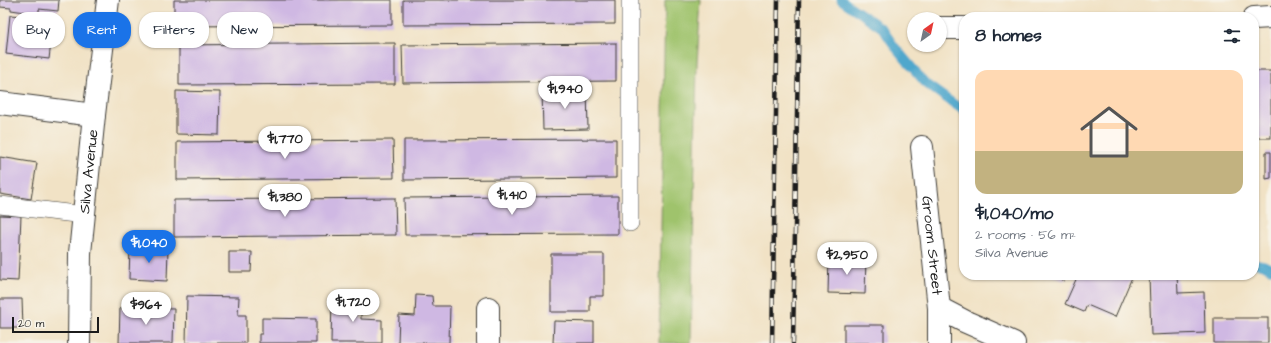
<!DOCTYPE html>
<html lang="en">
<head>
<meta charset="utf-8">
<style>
  :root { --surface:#fff; --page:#f6f6f7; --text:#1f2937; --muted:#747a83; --line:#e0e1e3; --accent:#1a73e8 }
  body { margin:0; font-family:"Architects Daughter",sans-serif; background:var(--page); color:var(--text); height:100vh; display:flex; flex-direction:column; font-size:15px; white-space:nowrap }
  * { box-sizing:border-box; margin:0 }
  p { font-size:13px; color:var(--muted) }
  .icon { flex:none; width:22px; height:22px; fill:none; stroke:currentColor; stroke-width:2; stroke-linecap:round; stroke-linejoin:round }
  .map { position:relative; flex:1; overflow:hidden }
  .sheet { position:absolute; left:959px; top:12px; width:300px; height:268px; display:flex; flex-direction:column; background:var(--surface); border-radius:16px; box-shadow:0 1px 3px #0004 }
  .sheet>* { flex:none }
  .banner { position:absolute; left:12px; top:12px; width:380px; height:36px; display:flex; gap:8px }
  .needle { width:26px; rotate:33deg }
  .tools { position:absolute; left:907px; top:12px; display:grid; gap:8px }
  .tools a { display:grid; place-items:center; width:40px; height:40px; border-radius:50%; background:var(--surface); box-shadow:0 1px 3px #0004; font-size:20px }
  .scale { position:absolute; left:12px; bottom:10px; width:87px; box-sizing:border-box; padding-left:4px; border:2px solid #1c1c1c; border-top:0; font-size:11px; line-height:14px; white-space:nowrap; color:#1c1c1c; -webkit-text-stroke:3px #f7f3e8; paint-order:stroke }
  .price { position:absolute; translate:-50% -34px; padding:0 9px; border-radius:14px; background:#fff; color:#222; font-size:13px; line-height:26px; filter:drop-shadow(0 1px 2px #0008) }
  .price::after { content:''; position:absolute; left:50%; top:24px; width:12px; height:9px; margin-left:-6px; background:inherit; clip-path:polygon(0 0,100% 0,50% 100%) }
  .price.selected { background:var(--accent); color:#fff }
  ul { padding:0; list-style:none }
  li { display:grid; align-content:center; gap:8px; height:212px; padding:0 16px }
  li+li { border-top:1px solid var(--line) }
  li span { display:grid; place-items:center; height:124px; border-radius:12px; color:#555 }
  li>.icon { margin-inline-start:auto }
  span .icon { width:72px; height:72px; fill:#fffc; stroke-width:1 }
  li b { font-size:17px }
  h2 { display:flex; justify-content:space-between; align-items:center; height:48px; padding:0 16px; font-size:17px }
  .pill { padding:0 14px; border-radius:16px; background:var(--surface); box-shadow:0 1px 3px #0004; font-size:14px; line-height:36px }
  .pill.selected { background:var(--accent); color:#fff }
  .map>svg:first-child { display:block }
</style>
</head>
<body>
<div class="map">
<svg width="1271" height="343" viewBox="0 0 1271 343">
  <rect width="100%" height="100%" fill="#f7f3e8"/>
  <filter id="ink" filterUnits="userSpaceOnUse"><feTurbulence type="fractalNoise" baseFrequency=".025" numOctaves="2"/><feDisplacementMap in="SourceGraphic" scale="8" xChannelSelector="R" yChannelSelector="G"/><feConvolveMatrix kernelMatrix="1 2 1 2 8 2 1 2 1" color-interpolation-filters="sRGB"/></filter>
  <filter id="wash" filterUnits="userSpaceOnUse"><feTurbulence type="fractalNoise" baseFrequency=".012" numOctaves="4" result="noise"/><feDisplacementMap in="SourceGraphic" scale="16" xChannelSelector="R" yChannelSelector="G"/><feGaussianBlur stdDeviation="0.9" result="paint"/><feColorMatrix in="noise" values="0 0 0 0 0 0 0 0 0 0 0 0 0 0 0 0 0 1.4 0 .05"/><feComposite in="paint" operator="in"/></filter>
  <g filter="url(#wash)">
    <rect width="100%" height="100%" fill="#f1e2c5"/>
    <polygon fill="#9fc36c" stroke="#5e7044" points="665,0 701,0 697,63 691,343 659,343"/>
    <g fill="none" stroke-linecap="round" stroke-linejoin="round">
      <g stroke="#50a7cc" stroke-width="9">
        <polyline points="841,0 882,28 895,47 926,84 964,111"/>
        <polyline points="1254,263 1264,265 1271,269"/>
      </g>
    </g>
    <g id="blocks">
      <g fill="#cfb8e3">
        <polygon points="0,0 59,0 58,11 39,9 39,14 11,10 11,8 0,7"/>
        <polygon points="174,0 392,0 392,25 174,26"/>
        <polygon points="403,0 615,0 615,24 403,25"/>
        <polygon points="22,14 54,18 49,59 6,54 10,15 22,16"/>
        <polygon points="395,43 395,84 179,85 179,45"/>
        <polygon points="616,43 616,81 403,83 402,45"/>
        <rect x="1254" y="71" width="17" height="67"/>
        <polygon points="587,89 588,129 543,130 542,90"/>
        <polygon points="176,91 220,92 219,135 176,134"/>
        <polygon points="616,139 616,178 404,180 404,140"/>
        <polygon points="393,140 394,178 177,180 177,142"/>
        <polygon points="1266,152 1271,152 1271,178 1266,179"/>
        <polygon points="0,157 37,163 31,199 0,194"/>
        <polygon points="618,196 618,234 405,235 404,198"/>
        <polygon points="395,198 396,235 174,237 174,200"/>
        <polygon points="964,202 964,212 960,211"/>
        <polygon points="0,215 21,216 18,281 0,280"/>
        <polygon points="130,247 168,248 167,281 129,279"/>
        <polygon points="229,252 252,252 251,272 229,272"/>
        <polygon points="551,254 604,254 604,296 590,296 590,312 551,312"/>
        <polygon points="829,257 866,258 865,294 828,293"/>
        <polygon points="1050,275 1067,275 1064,281"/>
        <polygon points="1078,275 1133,275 1115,317 1087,305 1084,312 1065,304"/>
        <polygon points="1177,275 1178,293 1204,292 1205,333 1151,335 1149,276"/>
        <polygon points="416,295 432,296 433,306 450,306 449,343 398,343 399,315 415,316"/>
        <polygon points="187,296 239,297 238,315 246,315 246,343 186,343"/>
        <polygon points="332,296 361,297 361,319 382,320 382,343 331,343"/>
        <polygon points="0,299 22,299 23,328 0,328"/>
        <polygon points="120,308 174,309 173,343 119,343"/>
        <polygon points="262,318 316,319 316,343 259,343 259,334 262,334"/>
        <rect x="1214" y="318" width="54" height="25"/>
        <polygon points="554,321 594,322 594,343 553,343"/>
        <rect x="844" y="325" width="40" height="18"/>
      </g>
    </g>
  </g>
  <g filter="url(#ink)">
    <use href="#blocks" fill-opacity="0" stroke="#3c3a35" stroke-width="1"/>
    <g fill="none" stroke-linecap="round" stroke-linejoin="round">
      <g stroke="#3c3a35" stroke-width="18">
        <g id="service">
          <polyline points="0,205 84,215"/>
          <polyline points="630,223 630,0"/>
        </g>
      </g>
      <g stroke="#3c3a35" stroke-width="24">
        <g id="minor">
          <polyline points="1254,18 1271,17"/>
          <polyline points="940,28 964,28"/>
          <polyline points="0,103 94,115"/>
          <path id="s1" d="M922,147L939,308V343"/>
          <polyline points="939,308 964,321 1014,343"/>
          <polyline points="488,343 488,308"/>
        </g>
      </g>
      <g stroke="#3c3a35" stroke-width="24">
        <g id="tertiary">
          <path id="s2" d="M79,343L80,253L94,115L108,0"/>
        </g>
      </g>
      <use href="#service" stroke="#fff" stroke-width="17"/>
      <use href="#minor" stroke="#fff" stroke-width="22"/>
      <use href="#tertiary" stroke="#fff" stroke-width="22"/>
      <g stroke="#1c1c1c" stroke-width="4.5">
        <g id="rail">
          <polyline points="772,343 778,0"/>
          <polyline points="793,343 799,0"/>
        </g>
      </g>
      <use href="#rail" stroke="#f7f3e8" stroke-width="3" stroke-dasharray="9" stroke-linecap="butt"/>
    </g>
  </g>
  <g text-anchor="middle" stroke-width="3.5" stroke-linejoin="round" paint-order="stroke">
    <g font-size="15" fill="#1c1c1c" stroke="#f7f3e8">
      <text dy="5" stroke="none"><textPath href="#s2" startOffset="172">Silva Avenue</textPath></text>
      <text dy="5" stroke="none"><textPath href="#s1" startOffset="99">Groom Street</textPath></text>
    </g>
  </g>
</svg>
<div class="tools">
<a><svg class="needle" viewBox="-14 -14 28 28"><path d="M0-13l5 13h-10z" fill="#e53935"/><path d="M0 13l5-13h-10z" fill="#747a83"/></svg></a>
</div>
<div class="scale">20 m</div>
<b class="price" style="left:565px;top:110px">$1,940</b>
<b class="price" style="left:285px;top:160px">$1,770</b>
<b class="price" style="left:512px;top:216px">$1,410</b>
<b class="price" style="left:285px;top:218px">$1,380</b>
<b class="price selected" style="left:149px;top:264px">$1,040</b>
<b class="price" style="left:847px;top:276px">$2,950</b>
<b class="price" style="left:353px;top:323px">$1,720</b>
<b class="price" style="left:146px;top:326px">$964</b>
<div class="banner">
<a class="pill">Buy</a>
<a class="pill selected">Rent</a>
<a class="pill">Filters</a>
<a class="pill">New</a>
</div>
<section class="sheet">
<h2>8 homes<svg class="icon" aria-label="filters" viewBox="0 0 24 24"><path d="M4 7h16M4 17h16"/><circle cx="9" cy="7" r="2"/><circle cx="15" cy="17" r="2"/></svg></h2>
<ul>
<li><span style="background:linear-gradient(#ffd9b3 65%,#c2b280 0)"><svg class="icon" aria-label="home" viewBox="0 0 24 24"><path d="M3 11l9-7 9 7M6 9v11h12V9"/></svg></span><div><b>$1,040/mo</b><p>2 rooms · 56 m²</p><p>Silva Avenue</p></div></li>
</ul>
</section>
</div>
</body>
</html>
